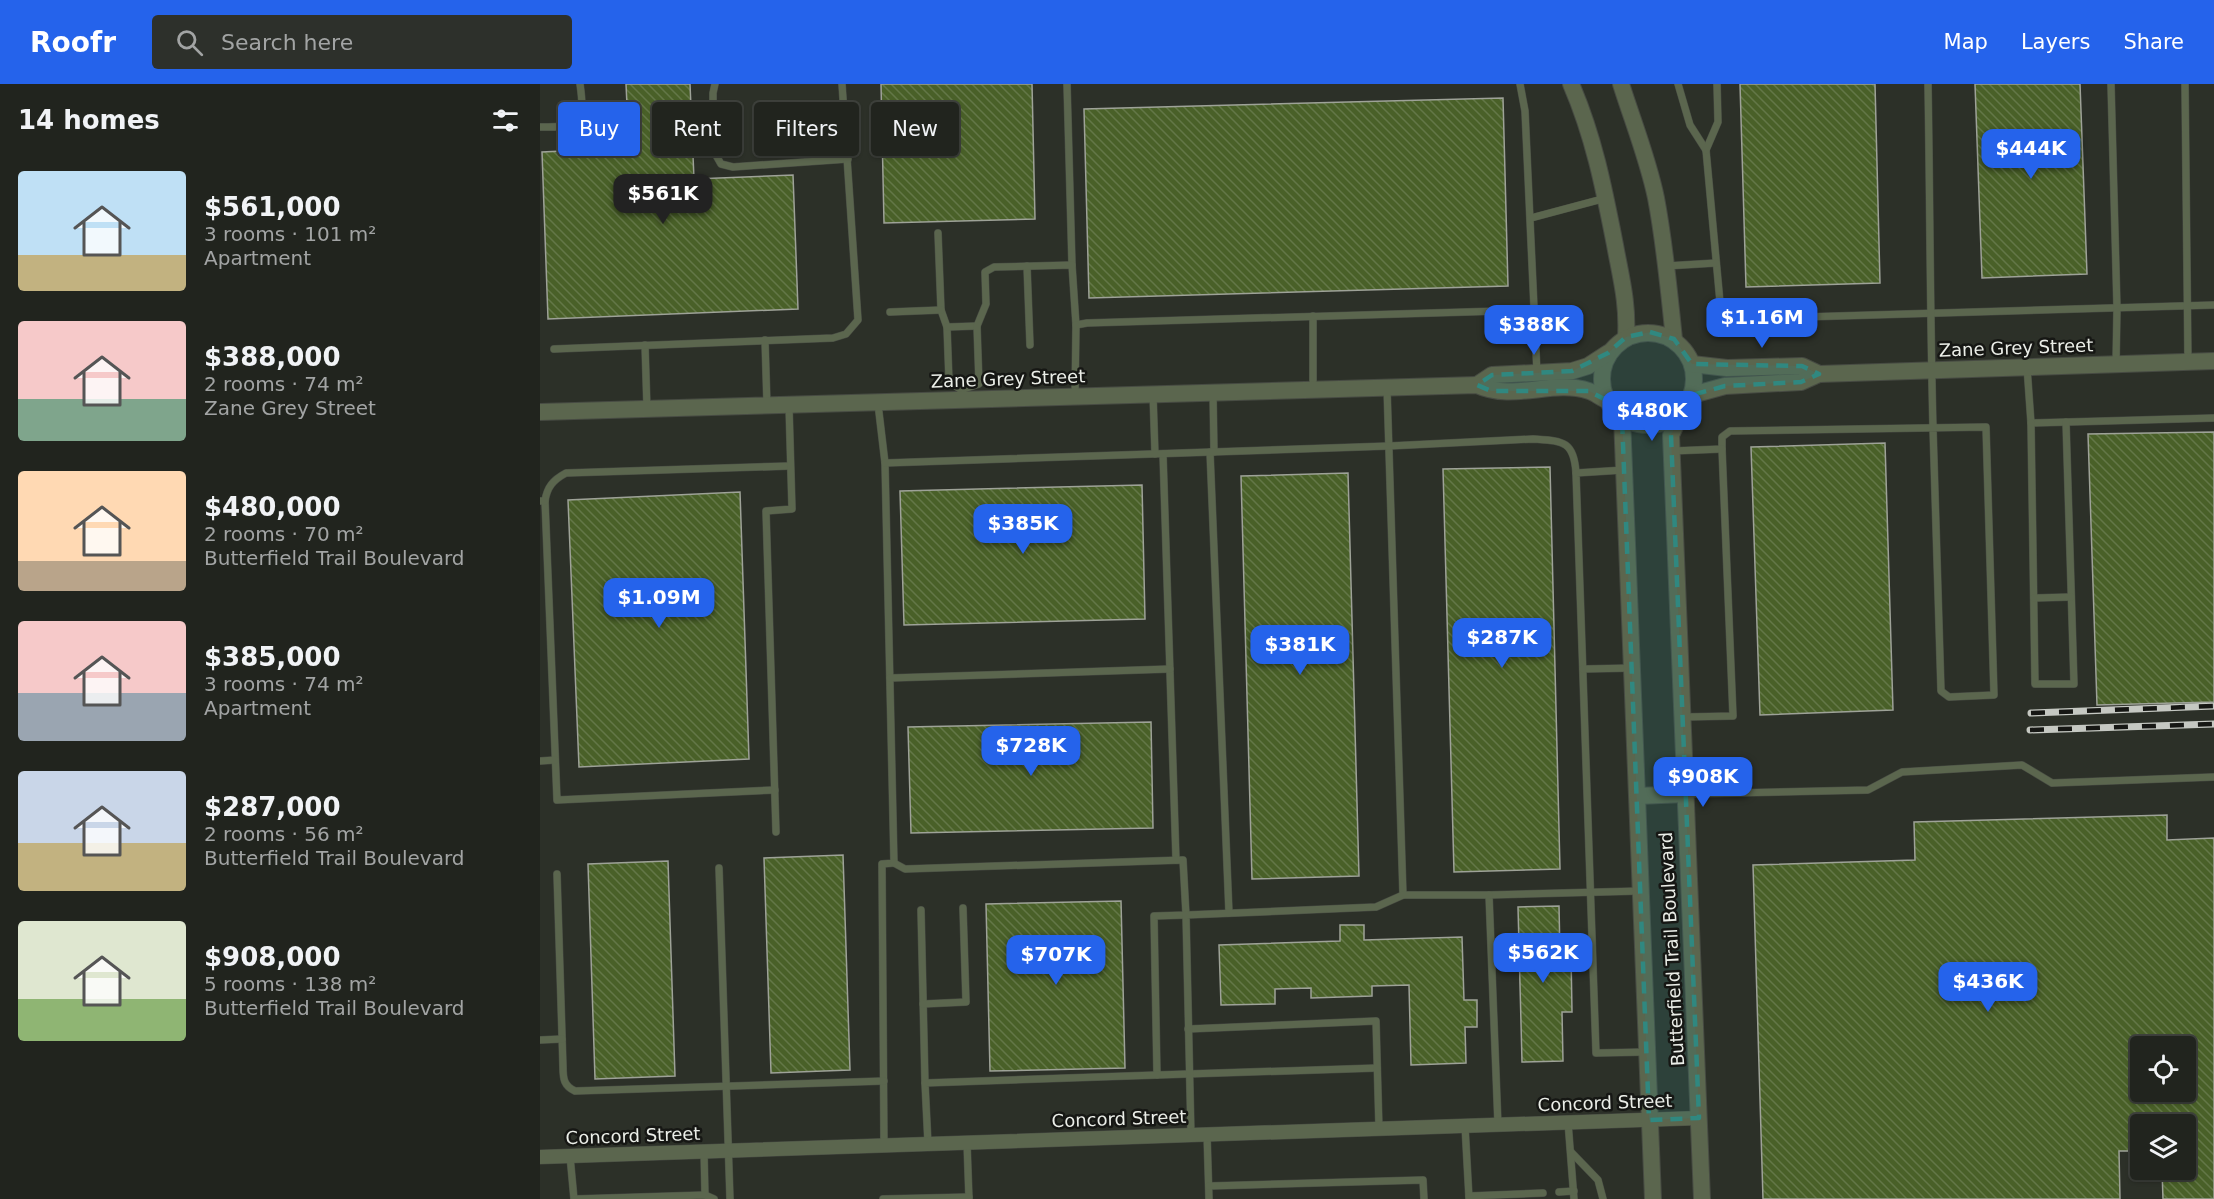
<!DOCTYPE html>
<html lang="en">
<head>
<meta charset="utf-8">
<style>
  :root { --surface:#21241e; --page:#2d302b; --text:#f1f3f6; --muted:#a2a4a4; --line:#3e413c; --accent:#2563eb }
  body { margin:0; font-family:"DejaVu Sans",sans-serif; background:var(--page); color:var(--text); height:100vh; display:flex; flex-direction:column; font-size:22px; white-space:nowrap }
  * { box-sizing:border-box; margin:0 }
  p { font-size:20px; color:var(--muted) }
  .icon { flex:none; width:33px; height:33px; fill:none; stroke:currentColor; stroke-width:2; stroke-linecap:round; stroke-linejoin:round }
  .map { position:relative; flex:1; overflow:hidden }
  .panel { display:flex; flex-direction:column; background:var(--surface); width:540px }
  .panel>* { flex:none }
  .hud { position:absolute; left:18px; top:18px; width:570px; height:54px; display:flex; gap:12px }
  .tools { position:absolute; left:1590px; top:952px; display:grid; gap:12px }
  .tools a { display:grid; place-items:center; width:66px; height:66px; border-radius:6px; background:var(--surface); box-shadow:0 2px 4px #0004,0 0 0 2px var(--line); font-size:30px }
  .price { position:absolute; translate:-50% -51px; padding:0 14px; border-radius:12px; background:var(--accent); color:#fff; font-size:20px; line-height:39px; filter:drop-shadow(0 2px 3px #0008) }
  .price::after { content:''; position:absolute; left:50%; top:36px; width:18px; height:14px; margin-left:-9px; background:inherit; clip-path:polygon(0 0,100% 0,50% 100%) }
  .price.current { background:#222; color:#fff }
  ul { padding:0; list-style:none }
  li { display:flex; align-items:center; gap:18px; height:150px; padding:0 18px }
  li span { display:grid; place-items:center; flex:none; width:168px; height:120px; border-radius:6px; color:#555 }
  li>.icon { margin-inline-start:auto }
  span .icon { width:72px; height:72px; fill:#fffc; stroke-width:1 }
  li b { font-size:26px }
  h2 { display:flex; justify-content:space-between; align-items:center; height:72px; padding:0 18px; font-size:26px }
  .pill { padding:0 21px; border-radius:6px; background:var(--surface); box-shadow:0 2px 4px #0004,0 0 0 2px var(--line); font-size:21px; line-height:54px }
  .pill.current { background:var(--accent); color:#fff }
  header { display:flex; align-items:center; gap:36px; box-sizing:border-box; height:84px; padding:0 30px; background:var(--accent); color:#fff }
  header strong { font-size:28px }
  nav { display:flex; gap:33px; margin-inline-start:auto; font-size:21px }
  .search { width:420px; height:54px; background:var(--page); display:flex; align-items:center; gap:15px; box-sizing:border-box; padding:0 21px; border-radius:6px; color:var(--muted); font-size:22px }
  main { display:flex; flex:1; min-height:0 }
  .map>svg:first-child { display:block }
</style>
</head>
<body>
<header>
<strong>Roofr</strong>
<div class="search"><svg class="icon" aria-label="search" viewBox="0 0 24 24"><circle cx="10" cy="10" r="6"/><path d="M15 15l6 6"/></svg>Search here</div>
<nav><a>Map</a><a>Layers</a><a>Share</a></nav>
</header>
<main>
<section class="panel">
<h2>14 homes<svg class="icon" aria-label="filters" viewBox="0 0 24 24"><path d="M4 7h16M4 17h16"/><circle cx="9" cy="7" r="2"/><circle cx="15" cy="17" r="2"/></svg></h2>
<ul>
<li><span style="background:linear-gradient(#bfe0f5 70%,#c2b280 0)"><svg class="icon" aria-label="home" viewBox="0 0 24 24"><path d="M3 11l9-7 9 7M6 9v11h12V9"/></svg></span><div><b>$561,000</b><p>3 rooms · 101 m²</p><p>Apartment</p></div></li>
<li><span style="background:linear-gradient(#f6c9c9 65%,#7fa58c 0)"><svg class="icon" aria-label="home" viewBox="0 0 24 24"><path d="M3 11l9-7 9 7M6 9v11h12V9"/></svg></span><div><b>$388,000</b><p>2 rooms · 74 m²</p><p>Zane Grey Street</p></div></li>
<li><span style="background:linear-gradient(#ffd9b3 75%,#b9a48a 0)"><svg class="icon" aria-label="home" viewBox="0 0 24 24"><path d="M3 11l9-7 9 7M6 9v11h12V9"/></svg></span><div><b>$480,000</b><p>2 rooms · 70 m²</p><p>Butterfield Trail Boulevard</p></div></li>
<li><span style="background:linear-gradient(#f6c9c9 60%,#9aa5b1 0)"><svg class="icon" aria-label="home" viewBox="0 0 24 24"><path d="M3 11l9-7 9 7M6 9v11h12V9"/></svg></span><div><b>$385,000</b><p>3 rooms · 74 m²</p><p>Apartment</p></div></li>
<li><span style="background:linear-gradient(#c9d6e8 60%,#c2b280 0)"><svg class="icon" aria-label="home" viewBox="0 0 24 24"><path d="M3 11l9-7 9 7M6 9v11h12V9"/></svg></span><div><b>$287,000</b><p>2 rooms · 56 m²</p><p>Butterfield Trail Boulevard</p></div></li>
<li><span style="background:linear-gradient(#dfe7d0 65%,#8fb573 0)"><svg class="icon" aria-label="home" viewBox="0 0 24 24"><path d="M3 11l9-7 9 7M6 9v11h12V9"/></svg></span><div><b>$908,000</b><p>5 rooms · 138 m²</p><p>Butterfield Trail Boulevard</p></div></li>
</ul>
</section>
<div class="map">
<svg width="1674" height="1115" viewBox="0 0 1674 1115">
  <defs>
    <pattern id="building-back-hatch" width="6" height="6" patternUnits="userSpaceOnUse" patternTransform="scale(1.5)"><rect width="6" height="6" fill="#496028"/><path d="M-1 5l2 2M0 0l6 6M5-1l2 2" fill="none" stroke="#637747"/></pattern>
  </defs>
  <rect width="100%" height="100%" fill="#2c3028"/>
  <g fill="url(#building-back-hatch)" stroke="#9ea298" stroke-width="1.5" fill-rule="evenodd">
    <polygon points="86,0 150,0 154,95 253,91 258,225 8,235 2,68 89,64"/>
    <polygon points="341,0 492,0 495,135 344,139"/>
    <polygon points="1200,0 1335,0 1340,199 1206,203"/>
    <polygon points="1435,0 1540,0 1547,190 1442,194"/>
    <polygon points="963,14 968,202 549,214 544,25"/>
    <polygon points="1674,348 1674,618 1557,621 1548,350"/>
    <polygon points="1345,359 1353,626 1220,631 1211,363"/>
    <polygon points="1010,383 1020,785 914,788 903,385"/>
    <polygon points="808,389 819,792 712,795 701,392"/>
    <polygon points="602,401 605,535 364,541 360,407"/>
    <polygon points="200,408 209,675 39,683 28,416"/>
    <polygon points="611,638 613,744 371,749 368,643"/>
    <path d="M1627,731V756L1674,754V1115H1623L1622,1086H1646V1041H1600V1067H1579L1580,1115H1223L1213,781L1375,776L1374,738ZM1600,963H1646V1008H1600Z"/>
    <polygon points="303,771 310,986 231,989 224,774"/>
    <polygon points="128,777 135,992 55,995 48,780"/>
    <polygon points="581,817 585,984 450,987 446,820"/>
    <polygon points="1019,822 1020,870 1031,870 1032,928 1022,928 1023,977 982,978 978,823"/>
    <polygon points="800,841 824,841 824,856 922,853 924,916 937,916 937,943 925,943 926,979 871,981 869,901 832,902 832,912 771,914 771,904 735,905 735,920 681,921 679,861 800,857"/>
  </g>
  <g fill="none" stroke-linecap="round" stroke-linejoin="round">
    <g stroke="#474b43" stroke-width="8">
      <g id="service">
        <polyline points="175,0 173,9 173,66 181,80 193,83 308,75"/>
        <polyline points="527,0 532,181"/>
        <polyline points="980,0 985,27 997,289"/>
        <polyline points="1138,0 1150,41 1166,66 1181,229 1194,235 1674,221"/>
        <polyline points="1571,0 1577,224 1576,280"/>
        <polyline points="1645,0 1648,278"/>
        <path d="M0,43C39,43 46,42 40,0"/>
        <polyline points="1166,66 1178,38 1177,0"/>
        <polyline points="991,134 1066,114"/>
        <polyline points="398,149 401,226 407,243 409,297 421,306"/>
        <polyline points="487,182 490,261"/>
        <polyline points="1126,182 1176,179"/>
        <polyline points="350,228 401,226"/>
        <polyline points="773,232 773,305"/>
        <polyline points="407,243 437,242"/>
        <polyline points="225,256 227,321"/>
        <polyline points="105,261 107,325"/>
        <polyline points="14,265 293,254 306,250 318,236 302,0"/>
        <polyline points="1487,283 1491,339 1674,334"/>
        <polyline points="847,304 863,811"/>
        <polyline points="421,306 439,300 437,242 446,220 445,188 454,183 532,181 536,241"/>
        <polyline points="673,308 674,368"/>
        <polyline points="613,310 615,370"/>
        <polyline points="535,312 536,241 547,239 994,226"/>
        <polyline points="338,320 345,379 354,779 342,780 344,1061"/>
        <polyline points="1491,339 1495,600 1534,600 1526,338"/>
        <path d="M1132,367L1182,365V353L1190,347L1446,343L1454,611L1409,613L1401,607L1393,344C1390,229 1390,115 1388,0"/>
        <polyline points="670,368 689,829"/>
        <polyline points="623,370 636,776"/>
        <path d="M345,379L849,362L993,355C1022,357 1034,356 1036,389"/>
        <polyline points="1084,386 1036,389 1056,969 1106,968"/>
        <polyline points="0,417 5,417 17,716 235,706"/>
        <path d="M5,417C7,403 13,396 26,389L250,382"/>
        <polyline points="1494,514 1531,513"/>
        <polyline points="1043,585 1093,584"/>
        <polyline points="350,594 630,585"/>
        <polyline points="1144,633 1193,632 1182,365"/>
        <polyline points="0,677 15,676"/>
        <polyline points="1145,710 1328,706 1362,688 1482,681 1512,699 1674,693"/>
        <polyline points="236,748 226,427 252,425 249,322"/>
        <polyline points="354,779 365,785 643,776 646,831 614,832 617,991 837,984"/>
        <polyline points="179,784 190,1115"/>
        <path d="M17,790L23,983C23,995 24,1002 35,1007L344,997"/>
        <polyline points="381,826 385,999"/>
        <polyline points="383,920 426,918 423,824"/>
        <polyline points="648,945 836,937 839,1045"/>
        <polyline points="0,956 22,955"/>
        <polyline points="1028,1038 1034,1115"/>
        <polyline points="958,1041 949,811 1100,807"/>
        <polyline points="925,1042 929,1114"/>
        <polyline points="667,1050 669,1115"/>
        <polyline points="651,1051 646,831 836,823 863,811 949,811"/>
        <polyline points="427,1059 429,1115"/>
        <polyline points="388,1060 385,999 617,991"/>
        <polyline points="164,1067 165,1111"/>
        <polyline points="1031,1068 1058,1096 1063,1115"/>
        <polyline points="30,1072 34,1115"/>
        <polyline points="669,1102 883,1096 884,1115"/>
        <polyline points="1019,1108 1034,1107"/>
        <polyline points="929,1112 1003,1109"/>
        <polyline points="35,1115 165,1111 174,1115"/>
        <polyline points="343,1115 429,1113"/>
      </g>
    </g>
    <g stroke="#474b43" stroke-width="15">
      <polyline id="minor" points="0,1073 1159,1034"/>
    </g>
    <g stroke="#474b43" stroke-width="18">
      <g id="tertiary">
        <path d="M1031,0C1054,53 1064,105 1075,161C1081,194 1088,219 1086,253"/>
        <path d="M1081,0C1093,38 1108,75 1116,114C1125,161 1129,208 1134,255"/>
        <circle cx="1108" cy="295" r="46"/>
        <polyline points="1152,280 1187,284 1262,282 1279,290"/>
        <polyline points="937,301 952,291 1032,287 1048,282 1068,269"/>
        <polyline points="1152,311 1185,302 1261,298 1279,290 1674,277"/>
        <path d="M0,328L937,301C974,318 1012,295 1049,307C1055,309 1060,313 1066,316"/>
        <polyline points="1142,328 1131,351 1162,1115"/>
        <polyline points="1082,334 1113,1115"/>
        <polyline points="1098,712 1145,710"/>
      </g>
    </g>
    <use href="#service" stroke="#5b664e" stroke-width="7"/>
    <use href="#minor" stroke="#5b664e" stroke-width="14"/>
    <use href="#tertiary" stroke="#5b664e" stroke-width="16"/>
    <g stroke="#c5c8c2" stroke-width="7">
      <g id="rail">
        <polyline points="1491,629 1674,622"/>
        <polyline points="1490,646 1674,640"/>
      </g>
    </g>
    <use href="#rail" stroke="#161714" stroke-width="4.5" stroke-dasharray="14" stroke-linecap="butt"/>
  </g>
  <path fill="#308880" fill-opacity="0.2" stroke="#308880" stroke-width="4.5" stroke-dasharray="12 8" stroke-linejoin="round" d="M1110,248L1134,255L1152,280L1262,282L1279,290L1261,298L1185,302L1152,311L1131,351L1159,1034L1109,1036L1082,334L1066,316L1049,307H951L937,301L952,291L1032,287L1068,269L1086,253Z"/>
  <g text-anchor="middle" stroke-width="5" stroke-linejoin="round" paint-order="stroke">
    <g font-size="18" fill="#ebeee8" stroke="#161714">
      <text transform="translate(1476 264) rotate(-2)" y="6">Zane Grey Street</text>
      <text transform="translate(468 295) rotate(-2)" y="6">Zane Grey Street</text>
      <text transform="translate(1132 865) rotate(-93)" y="6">Butterfield Trail Boulevard</text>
      <text transform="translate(1065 1019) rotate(-2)" y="6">Concord Street</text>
      <text transform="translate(579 1035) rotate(-2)" y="6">Concord Street</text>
      <text transform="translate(93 1052) rotate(-2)" y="6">Concord Street</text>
    </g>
  </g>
</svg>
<div class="tools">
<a><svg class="icon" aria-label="locate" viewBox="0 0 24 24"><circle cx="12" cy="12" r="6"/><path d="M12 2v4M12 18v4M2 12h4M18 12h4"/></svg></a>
<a><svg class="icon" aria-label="layers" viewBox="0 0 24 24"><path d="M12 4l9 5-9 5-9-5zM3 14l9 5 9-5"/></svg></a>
</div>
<b class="price" style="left:1491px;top:96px">$444K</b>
<b class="price current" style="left:123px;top:141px">$561K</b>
<b class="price" style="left:1222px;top:265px">$1.16M</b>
<b class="price" style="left:994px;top:272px">$388K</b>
<b class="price" style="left:1112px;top:358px">$480K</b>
<b class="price" style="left:483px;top:471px">$385K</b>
<b class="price" style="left:119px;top:545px">$1.09M</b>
<b class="price" style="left:962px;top:585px">$287K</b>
<b class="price" style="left:760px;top:592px">$381K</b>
<b class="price" style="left:491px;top:693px">$728K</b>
<b class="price" style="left:1163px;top:724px">$908K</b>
<b class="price" style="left:1003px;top:900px">$562K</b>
<b class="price" style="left:516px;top:902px">$707K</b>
<b class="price" style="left:1448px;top:929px">$436K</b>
<div class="hud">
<a class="pill current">Buy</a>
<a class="pill">Rent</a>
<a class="pill">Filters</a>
<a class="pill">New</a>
</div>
</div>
</main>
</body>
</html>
